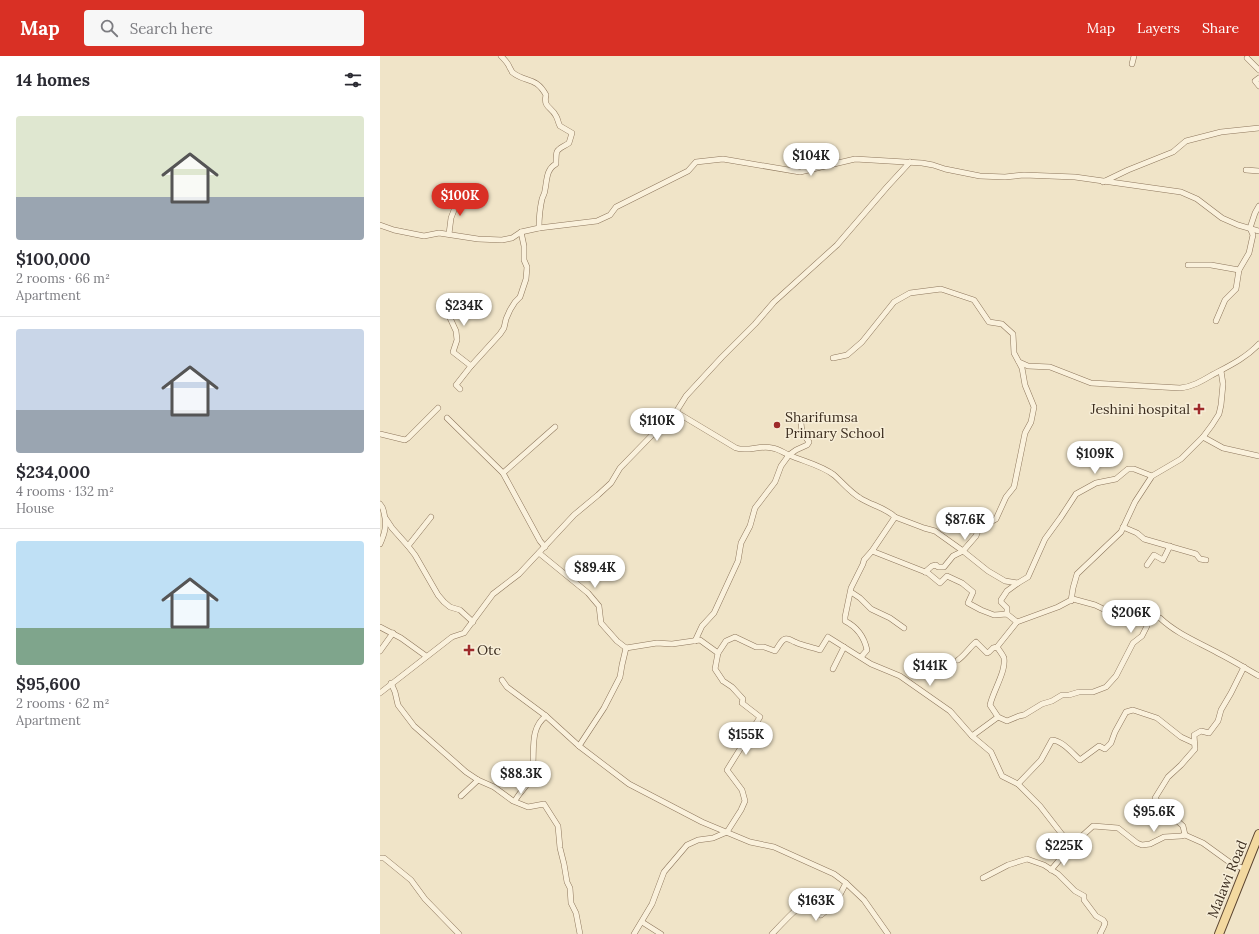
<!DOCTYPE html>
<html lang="en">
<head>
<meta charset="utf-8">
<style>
  :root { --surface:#fff; --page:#f7f7f7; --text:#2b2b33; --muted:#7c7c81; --line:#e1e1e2; --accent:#d93025 }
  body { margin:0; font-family:Lora,serif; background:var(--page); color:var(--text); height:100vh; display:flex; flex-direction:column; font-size:15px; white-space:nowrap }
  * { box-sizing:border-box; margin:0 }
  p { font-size:13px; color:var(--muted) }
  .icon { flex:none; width:22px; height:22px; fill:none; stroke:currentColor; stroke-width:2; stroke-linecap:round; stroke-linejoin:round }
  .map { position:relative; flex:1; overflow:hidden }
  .panel { display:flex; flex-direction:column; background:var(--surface); width:380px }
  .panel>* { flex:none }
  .price { position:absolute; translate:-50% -34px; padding:0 9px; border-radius:14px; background:#fff; color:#222; font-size:13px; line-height:26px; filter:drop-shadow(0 1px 2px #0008) }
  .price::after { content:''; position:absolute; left:50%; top:24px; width:12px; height:9px; margin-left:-6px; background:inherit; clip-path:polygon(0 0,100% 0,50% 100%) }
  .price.on { background:var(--accent); color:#fff }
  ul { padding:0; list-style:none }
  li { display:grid; align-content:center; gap:8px; height:212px; padding:0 16px }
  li+li { border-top:1px solid var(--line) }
  li span { display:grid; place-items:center; height:124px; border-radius:4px; color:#555 }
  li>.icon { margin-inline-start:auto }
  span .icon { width:72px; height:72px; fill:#fffc; stroke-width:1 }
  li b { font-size:17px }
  h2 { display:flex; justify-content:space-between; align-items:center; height:48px; padding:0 16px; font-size:17px }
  header { display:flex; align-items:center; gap:24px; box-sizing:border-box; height:56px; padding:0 20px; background:var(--accent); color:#fff }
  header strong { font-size:19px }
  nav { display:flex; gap:22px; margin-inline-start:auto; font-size:14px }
  .search { width:280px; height:36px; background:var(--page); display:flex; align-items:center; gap:10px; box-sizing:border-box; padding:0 14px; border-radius:4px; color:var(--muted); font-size:15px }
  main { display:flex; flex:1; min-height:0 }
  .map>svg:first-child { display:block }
</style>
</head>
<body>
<header>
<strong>Map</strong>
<div class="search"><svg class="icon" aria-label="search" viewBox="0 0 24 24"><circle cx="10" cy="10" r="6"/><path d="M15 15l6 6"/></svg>Search here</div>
<nav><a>Map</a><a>Layers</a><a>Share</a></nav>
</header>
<main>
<section class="panel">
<h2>14 homes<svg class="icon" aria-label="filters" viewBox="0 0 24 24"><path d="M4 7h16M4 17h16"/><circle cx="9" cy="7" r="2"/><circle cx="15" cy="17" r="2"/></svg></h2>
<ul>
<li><span style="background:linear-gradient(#dfe7d0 65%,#9aa5b1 0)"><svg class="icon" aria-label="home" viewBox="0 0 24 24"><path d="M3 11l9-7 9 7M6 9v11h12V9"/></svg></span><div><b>$100,000</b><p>2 rooms · 66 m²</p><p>Apartment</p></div></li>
<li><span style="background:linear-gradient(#c9d6e8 65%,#9aa5b1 0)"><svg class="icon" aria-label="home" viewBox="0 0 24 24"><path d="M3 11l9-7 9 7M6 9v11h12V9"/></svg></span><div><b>$234,000</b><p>4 rooms · 132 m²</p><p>House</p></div></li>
<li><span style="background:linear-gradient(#bfe0f5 70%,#7fa58c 0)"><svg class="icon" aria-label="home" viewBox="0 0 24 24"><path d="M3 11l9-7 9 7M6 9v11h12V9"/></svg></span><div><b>$95,600</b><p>2 rooms · 62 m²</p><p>Apartment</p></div></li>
</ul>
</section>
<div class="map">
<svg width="879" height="878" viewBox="0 0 879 878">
  <rect width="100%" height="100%" fill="#f0e4c8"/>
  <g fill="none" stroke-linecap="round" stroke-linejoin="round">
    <g stroke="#8d765c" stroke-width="6">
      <g id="street">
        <path d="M121,0C124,3 127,6 129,10C129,11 132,15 132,16C145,27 156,20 166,39C163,52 172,51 176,60C178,63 178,67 180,70L192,77L189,87C176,95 176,92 176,108C166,113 167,125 165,134C165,137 163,140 162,143C160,152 159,163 159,172"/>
        <polyline points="867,2 879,14"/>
        <polyline points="752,8 754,0"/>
        <polyline points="879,22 875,25 879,30"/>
        <polyline points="866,114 879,115"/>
        <polyline points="723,126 748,114 793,96 806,85 841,76 879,72"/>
        <polyline points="0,169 14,174 44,180 59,177 98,183 122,184 132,182 141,176 159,172 217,165 230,159 236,151 308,115 316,106 343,103 420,116 475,103 542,107 553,109 565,113 600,120 625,121 644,119 695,121 801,136 817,143 842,162 858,169 879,175"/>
        <polyline points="69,178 71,162 76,149 88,141"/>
        <polyline points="808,209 831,209 859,214"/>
        <polyline points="72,241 76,245 70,262 76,275 77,284 73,296 91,310"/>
        <polyline points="836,265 845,244 856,233 859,214 869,197 873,179 870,172 875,157 879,150"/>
        <polyline points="453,302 467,299 482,286 514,246 530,237 561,233 594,244 609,266 622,268 633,278 634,297 642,312 645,329 654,351 651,366 645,377 634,431 626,441 616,463 599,472 596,480 583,495 573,500 564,511 558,511 556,509 552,510 545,516"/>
        <path d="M639,306L648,310L670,311L711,327L800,332C812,331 822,325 832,319C849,310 866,302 879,288"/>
        <polyline points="80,333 76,329 91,310 120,278 124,272 126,263 130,254 135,246 140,241 146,223 147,211 144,204 144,190 141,176"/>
        <path d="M296,356L356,392C368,396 380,389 392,392C399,393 404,397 409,399C425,406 441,409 454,419C463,427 470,436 480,442C491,449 506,452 515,461"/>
        <polyline points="67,362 123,417"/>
        <polyline points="0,378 25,384 28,382 58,352"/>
        <polyline points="823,381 843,392 879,400"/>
        <path d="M0,448C3,451 3,453 4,457C7,469 5,477 0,488"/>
        <polyline points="51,461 28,490 35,499 58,539 64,546 70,551 80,554 93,566"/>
        <polyline points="6,463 12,472 28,490"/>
        <polyline points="743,471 757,477 764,483 816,498 820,503 826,504"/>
        <polyline points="165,491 160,485 123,417 175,371"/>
        <polyline points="492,495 515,461 544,472 555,475 583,495 608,515 625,525 638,527 648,521 665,483 681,461 696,438 716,427 736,423 748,413 754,413 772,420"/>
        <polyline points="159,497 208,537 219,550 221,567 237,585 246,592"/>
        <polyline points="767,509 774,499 783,504 790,490"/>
        <polyline points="471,536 480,542 491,553 510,562 524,572"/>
        <polyline points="691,545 693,532 697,518 741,476 755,446 772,420 801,403 823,381 832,369 839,358 841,349 843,328 841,315"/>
        <polyline points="627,558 627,552 621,546 621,544 627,535 638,527"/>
        <polyline points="0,571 21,582 46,600"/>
        <polyline points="315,585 322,570 334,557 358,505 361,487 370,470 375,452 395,426 401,410 409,399 416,394 427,389 429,386 422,376 421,367"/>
        <polyline points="246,592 277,587 292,588 320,584 338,597 335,613 343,625 352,631 363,643 362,647 380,661 347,714 362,734 365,745 361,754 347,776 333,782 318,784 307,789 284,816 272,848 254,878"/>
        <polyline points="0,595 13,577"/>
        <path d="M338,597L346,585L355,581L376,591H384L395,595C398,592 401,584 405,583C409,582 412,585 415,586C423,590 432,591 440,594L448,581L491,608L520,620L570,655L592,680L611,696L622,720L638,728L660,750L691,790L671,814"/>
        <path d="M481,601L487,594C484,580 477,571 465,565V561L471,532L483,508L484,504L492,495L548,517L560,527L567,520L582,527L593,536L588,547L601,554L614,559L627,558L637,566"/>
        <path d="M578,604C585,599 589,592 596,586L607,597L609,596L613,592L617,591L637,566L678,551L693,543L715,549L740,561L765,566"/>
        <polyline points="453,613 464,591"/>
        <polyline points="122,624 127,631 135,637 166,660 199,690 249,728 322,766 370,786 394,791 454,818 466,827 484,844 508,878"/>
        <polyline points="11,627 15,636 18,649 34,670 86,716 98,724 114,731 133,745 148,751 164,748 178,770 180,792 184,808 187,826 190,832 191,847 196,857 200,878"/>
        <polyline points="0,637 72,581 84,577 113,538 139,518 194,459 218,439 231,427 240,412 276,375 285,368 296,356 306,340 342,301 375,268 394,246 457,189 507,131 530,106"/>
        <path d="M618,661L627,665L639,660L644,659L662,648L672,645L682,639H689L699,636H713L726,631L736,620L753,587L762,580L767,570L765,566L771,561L780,562C797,578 818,586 838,597C852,604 865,612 879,620"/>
        <path d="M592,680L618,661L610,649C613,635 626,616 624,602C623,599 619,594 617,591"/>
        <polyline points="199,690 224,652 240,621 242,609 246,592"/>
        <path d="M638,728L661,704L672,684C683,685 692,697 700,704L719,690L725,693L731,687L735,676L746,656L753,654L777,662L801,681L814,687"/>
        <polyline points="81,740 98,724"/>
        <path d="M135,745C139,736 152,726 154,716C154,713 153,710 153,707C154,690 151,671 166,660"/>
        <polyline points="805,779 803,770 783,752 775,742 788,721 801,709 815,693 814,679 821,675 829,677 838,665 841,654 851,637 864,611"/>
        <polyline points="691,790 713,770 738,772 757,787 762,789 770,788 784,781 801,780 805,779 823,787 852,808 865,813"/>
        <polyline points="0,802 4,802 31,824 45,843 79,878"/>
        <polyline points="603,822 628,809 647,803 664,809 678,818 695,835 704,840 704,844 716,860 723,864 725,867 724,870 720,878"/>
        <polyline points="262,866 281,878"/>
        <path d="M392,878C404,866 415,852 430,843L441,859L455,848L466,827"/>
      </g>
    </g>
    <g stroke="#5b4430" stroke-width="10">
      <polyline id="primary" points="839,878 879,778"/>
    </g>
    <use href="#street" stroke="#faf1dc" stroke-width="5"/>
    <use href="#primary" stroke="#f3d9a0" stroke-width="8"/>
  </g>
  <g fill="#9e2a2b" stroke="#f7eed8" stroke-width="1.5">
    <path d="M817 347h4v4h4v4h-4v4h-4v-4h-4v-4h4z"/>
    <circle cx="397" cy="369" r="4"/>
    <path d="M87 588h4v4h4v4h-4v4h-4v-4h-4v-4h4z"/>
  </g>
  <g text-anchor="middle" stroke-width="3" stroke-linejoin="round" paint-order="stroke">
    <g font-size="14" fill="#3d2e20" stroke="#f7eed8" text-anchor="start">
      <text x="810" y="358" text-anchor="end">Jeshini hospital</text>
      <text x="405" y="366">Sharifumsa<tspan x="405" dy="16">Primary School</tspan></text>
      <text x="97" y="599">Otc</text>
    </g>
    <g font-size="14" fill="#3d2e20" stroke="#f7eed8">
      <text transform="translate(847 823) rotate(-68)" y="5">Malawi Road</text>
    </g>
  </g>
</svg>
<b class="price" style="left:431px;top:121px">$104K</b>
<b class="price on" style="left:80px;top:161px">$100K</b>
<b class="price" style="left:84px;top:271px">$234K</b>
<b class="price" style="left:277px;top:386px">$110K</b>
<b class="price" style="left:715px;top:419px">$109K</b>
<b class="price" style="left:585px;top:485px">$87.6K</b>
<b class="price" style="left:215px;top:533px">$89.4K</b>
<b class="price" style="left:751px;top:578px">$206K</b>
<b class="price" style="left:550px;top:631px">$141K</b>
<b class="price" style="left:366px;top:700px">$155K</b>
<b class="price" style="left:141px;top:739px">$88.3K</b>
<b class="price" style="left:774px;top:777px">$95.6K</b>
<b class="price" style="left:684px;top:811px">$225K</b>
<b class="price" style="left:436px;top:866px">$163K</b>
</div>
</main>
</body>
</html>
